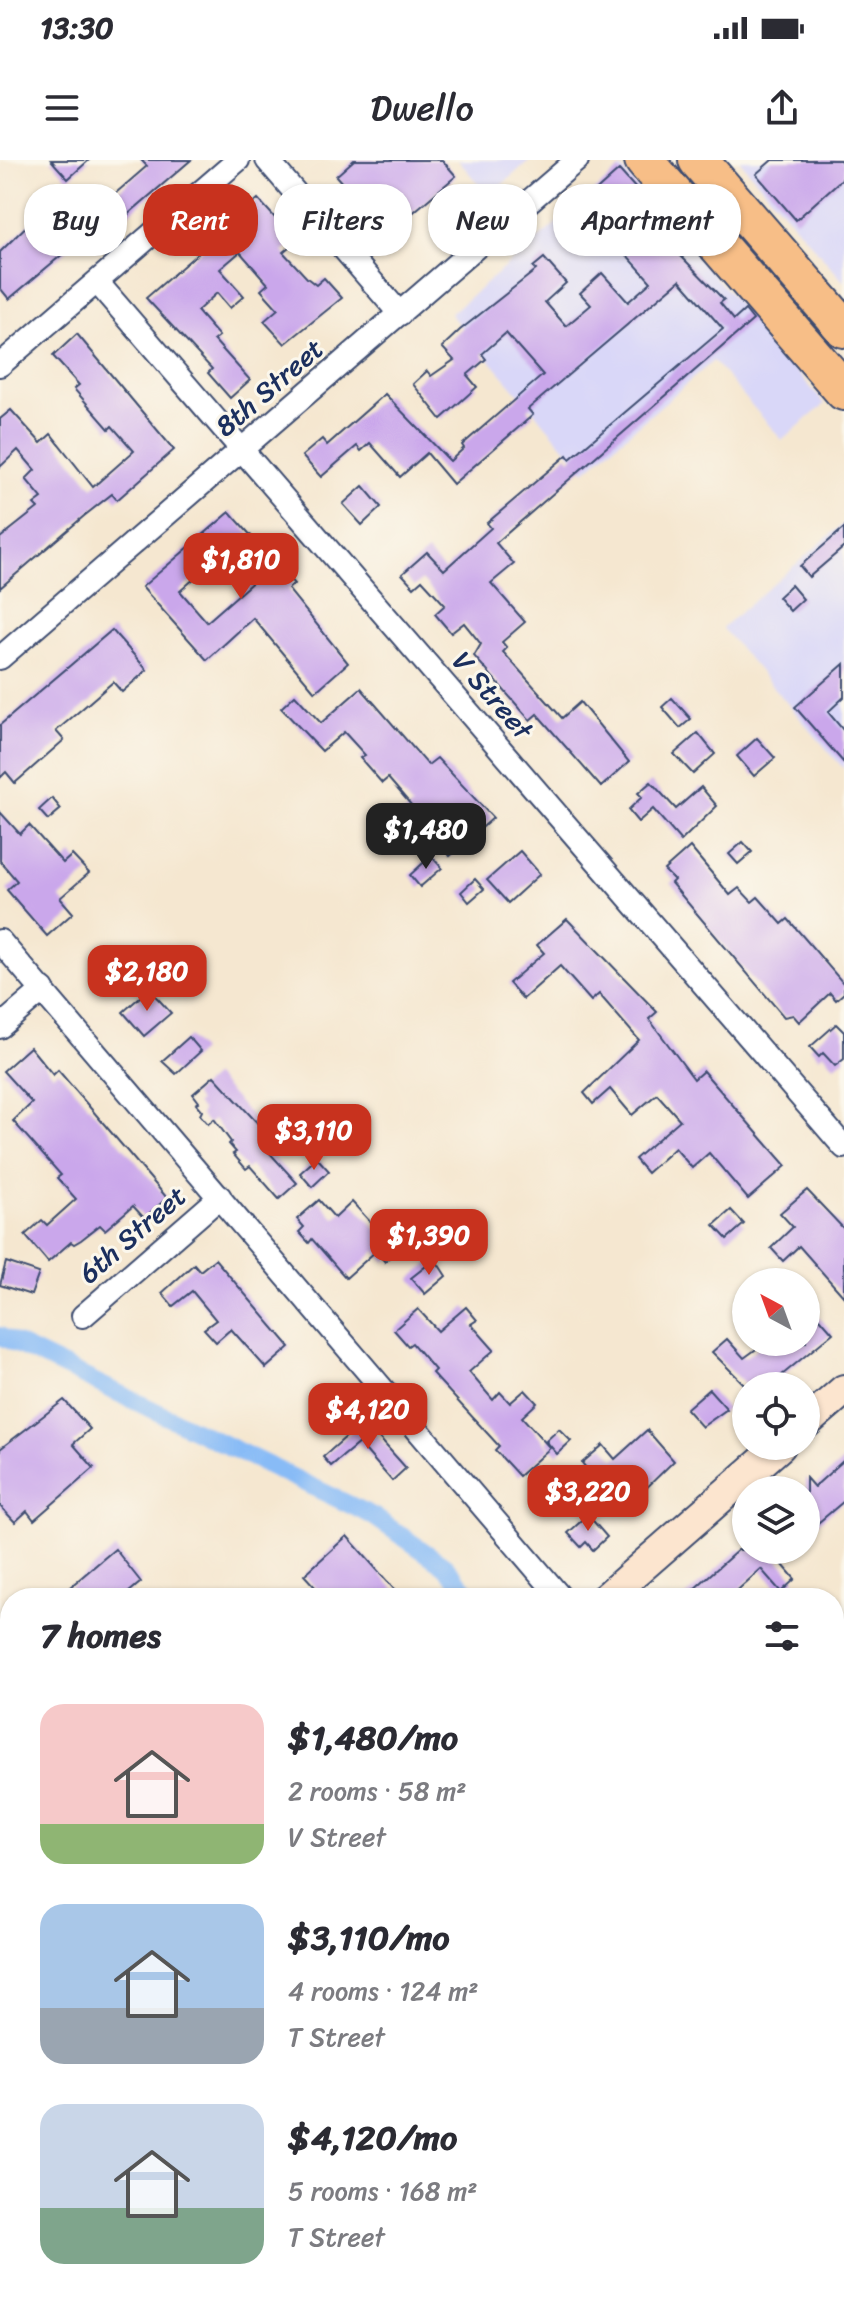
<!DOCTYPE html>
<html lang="en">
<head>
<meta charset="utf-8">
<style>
  :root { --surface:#fff; --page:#f2f2f3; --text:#2b2b33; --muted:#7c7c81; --accent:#c8321e }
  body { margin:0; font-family:Sriracha,sans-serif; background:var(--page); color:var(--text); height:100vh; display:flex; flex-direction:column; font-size:30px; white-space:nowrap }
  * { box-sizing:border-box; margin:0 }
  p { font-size:26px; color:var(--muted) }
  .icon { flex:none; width:44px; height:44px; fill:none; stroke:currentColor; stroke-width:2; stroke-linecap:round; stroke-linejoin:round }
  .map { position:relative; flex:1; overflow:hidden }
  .drawer { position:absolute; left:0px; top:1428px; width:844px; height:712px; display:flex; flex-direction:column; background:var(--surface); border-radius:32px 32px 0 0; box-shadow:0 2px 6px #0004 }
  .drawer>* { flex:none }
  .top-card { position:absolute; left:24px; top:24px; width:796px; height:72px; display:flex; gap:16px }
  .needle { width:52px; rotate:319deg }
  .controls { position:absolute; left:732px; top:1108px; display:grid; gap:16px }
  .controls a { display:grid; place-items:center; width:88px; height:88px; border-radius:50%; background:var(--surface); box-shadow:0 2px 6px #0004; font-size:40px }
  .price { position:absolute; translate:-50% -68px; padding:0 18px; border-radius:16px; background:var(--accent); color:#fff; font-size:26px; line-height:52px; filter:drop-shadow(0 2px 4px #0008) }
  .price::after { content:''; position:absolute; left:50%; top:48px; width:24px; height:18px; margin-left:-12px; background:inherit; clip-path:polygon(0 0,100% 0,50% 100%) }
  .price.on { background:#222; color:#fff }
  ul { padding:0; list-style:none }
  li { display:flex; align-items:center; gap:24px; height:200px; padding:0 40px }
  li span { display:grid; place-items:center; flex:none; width:224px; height:160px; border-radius:24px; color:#555 }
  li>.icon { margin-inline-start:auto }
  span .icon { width:96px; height:96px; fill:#fffc; stroke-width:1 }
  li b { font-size:34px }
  h2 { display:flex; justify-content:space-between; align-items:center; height:96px; padding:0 40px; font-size:34px }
  .chip { padding:0 28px; border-radius:32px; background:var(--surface); box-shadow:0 2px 6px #0004; font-size:28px; line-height:72px }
  .chip.on { background:var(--accent); color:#fff }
  .status { display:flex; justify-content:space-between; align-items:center; height:56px; padding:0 40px; background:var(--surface); direction:ltr }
  .status svg { height:22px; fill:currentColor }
  header { display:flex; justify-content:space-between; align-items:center; height:104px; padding:0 40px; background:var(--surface); font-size:36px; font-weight:600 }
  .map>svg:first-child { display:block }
</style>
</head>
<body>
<div class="status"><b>13:30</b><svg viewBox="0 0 49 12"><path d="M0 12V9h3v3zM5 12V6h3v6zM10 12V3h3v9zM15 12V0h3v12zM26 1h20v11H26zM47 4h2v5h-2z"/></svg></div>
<header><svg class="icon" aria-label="menu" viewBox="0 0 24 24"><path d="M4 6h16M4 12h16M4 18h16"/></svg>Dwello<svg class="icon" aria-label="share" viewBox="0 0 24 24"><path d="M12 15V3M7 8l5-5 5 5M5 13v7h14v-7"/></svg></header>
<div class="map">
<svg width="844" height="2140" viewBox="0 0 844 2140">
  <rect width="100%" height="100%" fill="#fbf7ec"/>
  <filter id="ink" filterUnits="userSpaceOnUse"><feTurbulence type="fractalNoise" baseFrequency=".0125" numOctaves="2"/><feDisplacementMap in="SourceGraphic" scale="16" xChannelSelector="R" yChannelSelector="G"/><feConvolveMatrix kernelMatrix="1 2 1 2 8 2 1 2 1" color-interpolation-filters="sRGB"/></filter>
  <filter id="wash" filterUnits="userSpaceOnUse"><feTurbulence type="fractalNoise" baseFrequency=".006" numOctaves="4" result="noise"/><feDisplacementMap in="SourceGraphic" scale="32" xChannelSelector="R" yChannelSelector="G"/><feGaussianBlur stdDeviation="1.8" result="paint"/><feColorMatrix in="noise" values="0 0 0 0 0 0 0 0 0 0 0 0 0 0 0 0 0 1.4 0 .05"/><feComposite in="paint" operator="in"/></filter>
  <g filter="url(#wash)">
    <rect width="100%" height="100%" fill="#f5e7d0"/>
    <g fill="#d9d7f8">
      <polygon points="458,0 530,0 489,36"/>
      <polygon points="739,0 844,0 844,122"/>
      <polygon points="621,8 825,244 782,280 713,201 585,311 450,154"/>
      <polygon points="844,363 844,609 722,468"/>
      <polygon points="10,1990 10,2130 823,2130 822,2140 0,2140 0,1998"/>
    </g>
    <polygon fill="#83d799" stroke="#4f837c" stroke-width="2" points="3,1647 10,1656 10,1910 0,1918"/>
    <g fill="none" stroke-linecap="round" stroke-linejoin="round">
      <g stroke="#88bbf6" stroke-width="18">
        <polyline points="0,1176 373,1356 445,1406 473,1438"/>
        <polyline points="834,1859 844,1871"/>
      </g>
    </g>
    <g id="blocks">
      <g fill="#caa7eb" fill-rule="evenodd">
        <polygon points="51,0 89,0 68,19"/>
        <polygon points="141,0 191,0 126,56 110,38 147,6"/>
        <polygon points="354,0 442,0 456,16 376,84 347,49 357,40 336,16"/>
        <polygon points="772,0 840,0 844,5 844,17 796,60 756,14"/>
        <polygon points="619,10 685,83 676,91 724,140 720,143 734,160 745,150 753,160 496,383 514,404 491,423 525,462 502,482 507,488 503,492 562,558 580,542 629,602 601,627 537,554 530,560 474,496 481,484 464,463 451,473 435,454 445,445 422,420 414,427 402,414 427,392 444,410 491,368 487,363 567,295 570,299 723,169 680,120 528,249 533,255 453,324 427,293 400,317 370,283 361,291 357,286 321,317 302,296 322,279 327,285 385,234 450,301 464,288 462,285 543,215 506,173 482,194 486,199 467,215 477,227 441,259 413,224 427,211 431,216 454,200 442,187 460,170 536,110 533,107 544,98 566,123 545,142 566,166 591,145 580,133 602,113 628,142 651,122 581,44"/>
        <polygon points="89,37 107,57 9,139 0,128 0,92 50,43 64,59"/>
        <polygon points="258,39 296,81 283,92 307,118 316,125 324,118 342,138 285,184 264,161 278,149 261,130 268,124 240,92 220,109 244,136 230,148 217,133 197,151 219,176 214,180 250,220 230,238 208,213 212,209 146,138 212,81 216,86 244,62 239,56"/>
        <polygon points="77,174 174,290 117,340 112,334 84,356 0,428 0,378 38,348 34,344 42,338 26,319 35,310 18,290 0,307 0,259 11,250 41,283 51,274 93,327 134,291 112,266 109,269 74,229 79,225 53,196"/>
        <polygon points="363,326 381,347 362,365 343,344"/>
        <path d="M230,352L294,424L288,429L348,503L315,532L253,458L207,500L142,427ZM228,389L255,420L207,462L180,431Z"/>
        <polygon points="844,368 844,387 809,417 800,406"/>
        <polygon points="791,425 803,439 790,451 778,437"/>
        <polygon points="112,470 147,510 122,532 113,522 83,548 56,571 64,580 15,623 6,612 0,618 0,565"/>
        <polygon points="844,504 844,537 828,552 844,571 844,603 795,547"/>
        <polygon points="361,528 428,605 437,598 493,658 450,696 417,659 391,682 382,672 412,646 388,618 382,623 360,598 365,595 344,572 322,591 281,548 295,535 321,563"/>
        <polygon points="672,538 691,559 680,568 662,547"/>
        <polygon points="698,573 715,594 693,614 674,594"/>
        <polygon points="757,578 775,598 754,616 737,596"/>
        <polygon points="651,622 676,649 701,627 717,646 681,681 653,649 638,662 628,650 642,637 638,633"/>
        <polygon points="52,638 61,649 48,660 39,650"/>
        <polygon points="0,652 20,674 29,665 63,703 72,695 89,713 60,738 73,753 47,776 7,730 17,721 0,701"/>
        <polygon points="743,682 752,692 738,704 729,694"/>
        <polygon points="690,687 730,735 739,728 752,742 758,737 782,764 788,759 844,824 844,833 836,840 830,833 799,862 793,855 784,857 671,723 674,720 664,710"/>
        <polygon points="520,691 540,714 508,743 487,720"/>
        <polygon points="431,696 442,708 420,727 410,715"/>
        <polygon points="475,719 484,729 469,742 461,732"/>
        <polygon points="567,759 657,852 649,859 694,919 703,911 786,1006 748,1039 709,993 692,1008 675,988 647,1013 635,999 680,960 657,934 632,955 610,929 593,944 584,933 639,880 599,834 591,841 560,806 523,839 509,823 544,793 537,785"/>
        <polygon points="149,829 171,853 144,876 123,852"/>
        <polygon points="836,864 844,872 844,899 835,906 823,893 819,897 810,887"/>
        <polygon points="189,877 201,891 176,914 162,901"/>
        <polygon points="30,887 53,915 58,910 167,1038 144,1058 133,1046 105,1070 100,1065 81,1080 74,1084 71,1082 48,1102 25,1075 42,1060 47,1065 76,1039 57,1018 61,1015 13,961 32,943 3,911"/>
        <polygon points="214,916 275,982 266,989 297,1023 279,1039 250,1006 246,1009 233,994 236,992 229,984 231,982 214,959 208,964 200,955 202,951 196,944 199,942 193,934"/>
        <polygon points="317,998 329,1011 312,1027 300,1013"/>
        <polygon points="807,1030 844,1069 844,1137 799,1086 783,1101 771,1088 793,1067 780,1053"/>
        <polygon points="319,1040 335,1058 352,1042 384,1077 394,1069 406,1083 385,1102 376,1091 346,1118 312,1079 309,1083 299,1072 304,1067 297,1059"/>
        <polygon points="731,1050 744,1064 727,1079 714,1065"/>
        <polygon points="215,1099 290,1187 266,1208 231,1169 216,1182 204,1169 216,1160 192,1131 173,1146 162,1133 194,1104 200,1111"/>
        <polygon points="435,1099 446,1116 425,1134 411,1118"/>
        <polygon points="6,1102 39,1113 31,1135 0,1125"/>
        <polygon points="806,1142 833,1173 776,1220 773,1217 763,1226 746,1226 712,1192 727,1179 744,1198 766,1182 806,1182"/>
        <polygon points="466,1147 477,1160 471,1164 494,1190 469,1212 493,1240 500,1232 510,1243 525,1230 537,1243 522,1257 550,1288 519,1316 495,1290 499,1286 432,1213 435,1210 412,1183 408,1186 394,1170 418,1149 438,1171"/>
        <polygon points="709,1229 727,1249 702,1267 686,1249"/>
        <polygon points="64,1240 90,1269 73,1284 94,1308 34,1360 27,1351 15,1362 0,1346 0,1289"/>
        <polygon points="364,1261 406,1308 392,1321 359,1283 331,1306 323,1297"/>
        <polygon points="559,1269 571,1281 557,1294 546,1281"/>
        <polygon points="647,1270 674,1301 629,1345 626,1343 619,1349 582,1303 603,1285 615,1299"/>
        <polygon points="844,1300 844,1341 806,1373 806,1318 814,1327"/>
        <polygon points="588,1355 607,1377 593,1390 586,1382 581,1387 568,1373"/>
        <polygon points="347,1376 402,1438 325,1438 304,1415"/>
        <polygon points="115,1389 141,1422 122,1438 57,1438"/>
        <polygon points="738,1390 786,1390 777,1398 795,1419 781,1432 761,1409 729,1438 684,1438"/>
      </g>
    </g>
  </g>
  <g filter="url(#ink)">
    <use href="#blocks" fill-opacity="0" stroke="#3c4b6f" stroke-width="2"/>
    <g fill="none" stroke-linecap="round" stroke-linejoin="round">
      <g stroke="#3c4b6f" stroke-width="26">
        <g id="street">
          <polyline points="267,0 400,154"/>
          <polyline points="97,122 844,987"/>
          <polyline points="0,205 238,0"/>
          <polyline points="0,498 577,0"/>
          <polyline points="0,781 561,1438"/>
          <polyline points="0,867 43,830"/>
          <polyline points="83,1156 220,1037"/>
          <polyline points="834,1591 844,1582"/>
          <polyline points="0,1602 10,1614"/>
          <polyline points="834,1608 844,1619"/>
        </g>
      </g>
      <g stroke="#3c4b6f" stroke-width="34">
        <g id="secondary">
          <polyline points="806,1263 844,1230"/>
          <polyline points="606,1438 780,1286"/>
          <polyline points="0,1960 10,1951"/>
        </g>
      </g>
      <g stroke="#3c4b6f" stroke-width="42">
        <g id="highway">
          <polyline points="644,0 844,231"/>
          <polyline points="698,0 844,168"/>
        </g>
      </g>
      <use href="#street" stroke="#fff" stroke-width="22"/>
      <use href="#secondary" stroke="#fce5cf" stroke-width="30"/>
      <use href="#highway" stroke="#f7be87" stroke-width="38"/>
    </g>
  </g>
  <g text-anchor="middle" stroke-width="6" stroke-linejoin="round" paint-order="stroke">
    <g font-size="28" fill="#1b2f5e" stroke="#fbf7ec">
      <text transform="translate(269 227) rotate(-41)" y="10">8th Street</text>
      <text transform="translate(493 535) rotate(49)" y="10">V Street</text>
      <text transform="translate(132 1074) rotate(-41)" y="10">6th Street</text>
    </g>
  </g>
</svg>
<div class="controls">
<a><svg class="needle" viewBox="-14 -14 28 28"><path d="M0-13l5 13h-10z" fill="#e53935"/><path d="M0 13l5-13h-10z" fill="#7c7c81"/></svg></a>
<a><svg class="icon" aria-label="locate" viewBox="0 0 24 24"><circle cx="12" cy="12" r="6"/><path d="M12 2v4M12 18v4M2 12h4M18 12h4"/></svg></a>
<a><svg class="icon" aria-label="layers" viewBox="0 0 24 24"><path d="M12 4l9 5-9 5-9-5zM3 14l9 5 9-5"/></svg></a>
</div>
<b class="price" style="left:241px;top:441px">$1,810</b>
<b class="price on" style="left:426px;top:711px">$1,480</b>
<b class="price" style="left:147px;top:853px">$2,180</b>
<b class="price" style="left:314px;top:1012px">$3,110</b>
<b class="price" style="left:429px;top:1117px">$1,390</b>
<b class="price" style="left:368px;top:1291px">$4,120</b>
<b class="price" style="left:588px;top:1373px">$3,220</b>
<div class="top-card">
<a class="chip">Buy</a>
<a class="chip on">Rent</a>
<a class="chip">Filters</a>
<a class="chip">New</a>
<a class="chip">Apartment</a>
</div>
<section class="drawer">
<h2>7 homes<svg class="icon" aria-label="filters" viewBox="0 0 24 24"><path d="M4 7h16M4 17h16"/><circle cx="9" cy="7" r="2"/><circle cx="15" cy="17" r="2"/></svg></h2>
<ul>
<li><span style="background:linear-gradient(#f6c9c9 75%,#8fb573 0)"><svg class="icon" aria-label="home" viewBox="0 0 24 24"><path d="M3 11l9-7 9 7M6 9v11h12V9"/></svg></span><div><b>$1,480/mo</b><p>2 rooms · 58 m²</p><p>V Street</p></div></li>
<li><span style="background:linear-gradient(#a9c7e8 65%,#9aa5b1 0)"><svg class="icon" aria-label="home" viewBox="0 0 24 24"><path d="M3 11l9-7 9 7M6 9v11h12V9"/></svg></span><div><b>$3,110/mo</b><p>4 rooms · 124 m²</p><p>T Street</p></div></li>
<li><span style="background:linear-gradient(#c9d6e8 65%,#7fa58c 0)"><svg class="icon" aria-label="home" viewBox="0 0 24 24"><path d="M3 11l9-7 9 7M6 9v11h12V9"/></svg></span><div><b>$4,120/mo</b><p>5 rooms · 168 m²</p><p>T Street</p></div></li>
</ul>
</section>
</div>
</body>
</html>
